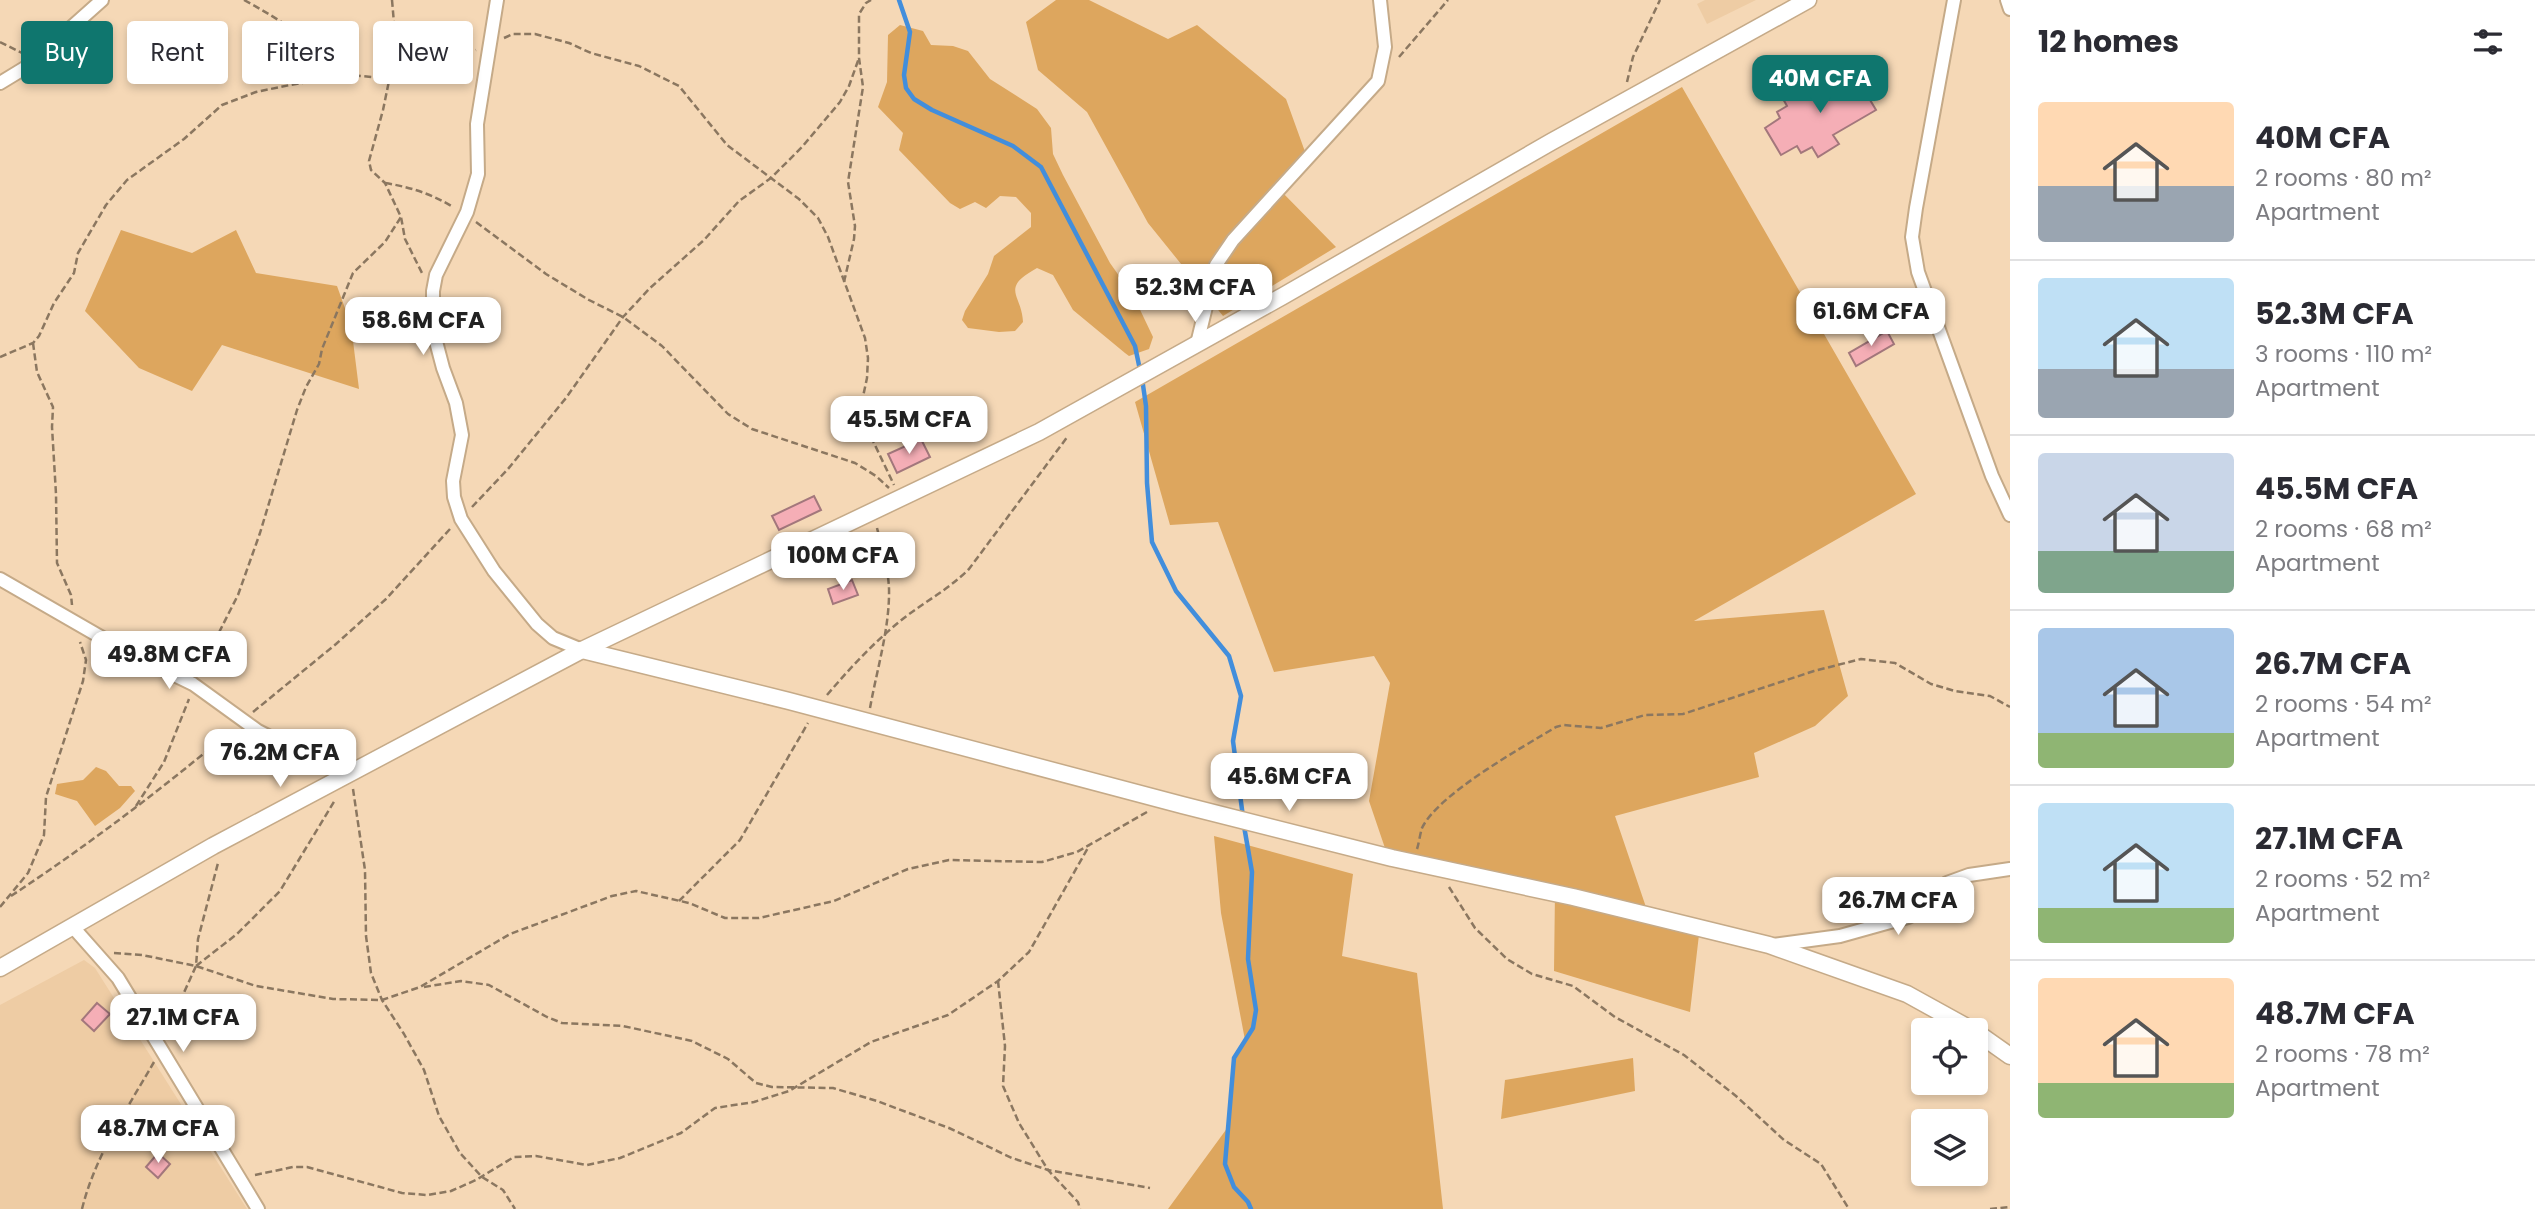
<!DOCTYPE html>
<html lang="en">
<head>
<meta charset="utf-8">
<style>
  :root { --surface:#fff; --page:#f7f7f7; --text:#2b2b33; --muted:#7c7c81; --line:#e1e1e2; --accent:#0f766e }
  body { margin:0; font-family:Poppins,sans-serif; background:var(--page); color:var(--text); height:100vh; display:flex; flex-direction:column; font-size:26px; white-space:nowrap }
  * { box-sizing:border-box; margin:0 }
  p { font-size:23px; color:var(--muted) }
  .icon { flex:none; width:38px; height:38px; fill:none; stroke:currentColor; stroke-width:2; stroke-linecap:round; stroke-linejoin:round }
  .map { position:relative; flex:1; overflow:hidden }
  .panel { display:flex; flex-direction:column; background:var(--surface); width:525px }
  .panel>* { flex:none }
  .guide { position:absolute; left:21px; top:21px; width:665px; height:63px; display:flex; gap:14px }
  .tools { position:absolute; left:1911px; top:1018px; display:grid; gap:14px }
  .tools a { display:grid; place-items:center; width:77px; height:77px; border-radius:7px; background:var(--surface); box-shadow:0 4px 10px #0003; font-size:35px }
  .price { position:absolute; translate:-50% -60px; padding:0 16px; border-radius:14px; background:#fff; color:#222; font-size:23px; line-height:46px; filter:drop-shadow(0 2px 4px #0008) }
  .price::after { content:''; position:absolute; left:50%; top:42px; width:21px; height:16px; margin-left:-10px; background:inherit; clip-path:polygon(0 0,100% 0,50% 100%) }
  .price.on { background:var(--accent); color:#fff }
  ul { padding:0; list-style:none }
  li { display:flex; align-items:center; gap:21px; height:175px; padding:0 28px }
  li+li { border-top:2px solid var(--line) }
  li span { display:grid; place-items:center; flex:none; width:196px; height:140px; border-radius:7px; color:#555 }
  li>.icon { margin-inline-start:auto }
  span .icon { width:84px; height:84px; fill:#fffc; stroke-width:1 }
  li b { font-size:30px }
  h2 { display:flex; justify-content:space-between; align-items:center; height:84px; padding:0 28px; font-size:30px }
  .tag { padding:0 24px; border-radius:7px; background:var(--surface); box-shadow:0 4px 10px #0003; font-size:24px; line-height:63px }
  .tag.on { background:var(--accent); color:#fff }
  main { display:flex; flex:1; min-height:0 }
  .map>svg:first-child { display:block }
</style>
</head>
<body>
<main>
<div class="map">
<svg width="2010" height="1209" viewBox="0 0 2010 1209">
  <rect width="100%" height="100%" fill="#f5d8b6"/>
  <g fill="#eecca4">
    <polygon points="1705,0 1756,0 1707,24 1697,4"/>
    <polygon points="84,960 95,968 247,1209 0,1209 0,1005"/>
  </g>
  <g fill="#dda65e">
    <polygon points="1056,0 1089,0 1168,39 1197,25 1286,99 1308,160 1279,189 1336,247 1223,316 1148,223 1087,112 1038,70 1026,22"/>
    <path d="M900,25L923,31L931,45L953,46L968,51L990,79L1037,109L1051,128L1053,154L1063,175L1110,263L1134,297L1153,337L1149,349L1129,356L1125,353L1073,310L1053,275L1037,268C999,289 1022,294 1023,322L1015,331L999,332L968,328L962,320L965,311L988,274L994,256L1031,227V213L1016,197L1000,196L986,208L975,202L960,209L950,203L899,150L903,133L878,107L887,82L888,35Z"/>
    <polygon points="1682,87 1916,494 1694,621 1824,610 1848,696 1815,726 1754,753 1759,777 1615,816 1648,913 1700,926 1690,1012 1554,971 1555,891 1387,854 1369,801 1390,683 1374,656 1274,672 1218,522 1170,525 1135,402"/>
    <polygon points="121,230 192,253 236,230 256,273 337,286 351,325 359,389 222,345 192,391 139,368 85,311"/>
    <polygon points="96,767 106,771 119,786 131,786 135,791 120,808 95,826 77,801 55,794 57,784 83,780"/>
    <polygon points="1214,836 1353,874 1342,956 1417,973 1443,1209 1168,1209 1228,1127 1234,1058 1245,1040 1221,913"/>
    <polygon points="1633,1058 1635,1091 1501,1119 1505,1080"/>
  </g>
  <g fill="none" stroke-linecap="round" stroke-linejoin="round">
    <g stroke="#428edc" stroke-width="4.5">
      <polyline points="899,0 910,32 904,75 906,88 914,99 932,110 1013,146 1041,167 1135,346 1140,370"/>
      <polyline points="1142,378 1146,406 1147,483 1152,542 1176,591 1229,656 1241,696 1233,741 1243,817"/>
      <polyline points="1244,826 1252,872 1248,959 1256,1010 1253,1028 1234,1058 1225,1164 1234,1187 1248,1202 1251,1209"/>
    </g>
  </g>
  <g fill="#f5aeb6" stroke="#a3777c" stroke-width="2">
    <polygon points="1851,68 1876,110 1833,135 1839,144 1818,157 1812,147 1801,153 1797,146 1781,155 1765,128 1780,118 1777,112 1787,106 1782,97 1804,84 1809,93"/>
    <polygon points="1887,331 1894,344 1856,366 1849,353"/>
    <polygon points="921,439 930,457 897,473 888,454"/>
    <polygon points="814,496 821,510 779,530 772,516"/>
    <polygon points="852,580 858,595 833,604 828,589"/>
    <polygon points="97,1003 110,1014 94,1031 82,1020"/>
    <polygon points="158,1153 170,1164 158,1178 146,1167"/>
  </g>
  <g fill="none" stroke-linecap="round" stroke-linejoin="round">
    <g stroke="#c5aa88" stroke-width="16">
      <g id="minor">
        <polyline points="497,0 477,124 478,174 467,212 436,275 433,291 433,330 443,368 456,403 462,435 453,481 454,497 461,519 494,571 537,624 553,638 582,650"/>
        <polyline points="1954,0 1916,208 1912,237 1918,272 1992,476 2010,515"/>
        <polyline points="2007,0 2010,9"/>
        <polyline points="0,83 28,66 102,0"/>
        <polyline points="1197,344 1216,265 1233,240 1378,81 1385,47 1380,0"/>
        <polyline points="0,579 125,651 193,684 258,731 307,756 350,772"/>
        <polyline points="72,926 118,978 258,1209"/>
        <polyline points="1773,945 1840,936 1908,917 1928,907 1947,883 1969,875 2010,869"/>
      </g>
    </g>
    <g stroke="#c5aa88" stroke-width="19">
      <g id="tertiary">
        <polyline points="582,650 789,701 1182,805 1392,858 1573,897 1769,945 1907,994 1974,1031"/>
        <polyline points="0,968 213,846 582,650 1039,432 1283,296 1551,142 1808,0"/>
        <polyline points="1976,1032 2010,1056"/>
      </g>
    </g>
    <g stroke="#8b7760" stroke-width="2.5" stroke-dasharray="7 3.5" stroke-linecap="butt">
      <path d="M244,0C283,21 317,44 348,75"/>
      <polyline points="392,0 396,47 383,110 369,161 371,170 385,183 401,217 405,239 422,273"/>
      <polyline points="504,38 513,34 535,34 569,43 591,53 639,66 679,86 727,145 799,199 818,218 828,237 865,338 868,358 867,378 861,406 863,420 894,485"/>
      <polyline points="0,42 22,53"/>
      <polyline points="1399,57 1448,0"/>
      <polyline points="1627,82 1633,57 1660,0"/>
      <path d="M385,183C410,187 432,194 453,207"/>
      <polyline points="476,222 546,274 589,300 623,317 662,346 728,414 752,429 855,463 876,476 889,488"/>
      <polyline points="844,282 854,239 855,226 848,182 863,87 859,58 859,14 866,3 871,0"/>
      <polyline points="33,343 37,372 53,407 52,427 56,494 57,563 71,595 72,605"/>
      <polyline points="0,357 33,343 39,336 54,303 74,273 78,253 106,205 127,180 184,139 222,105 256,92 290,85 348,75 372,77 433,67 476,50"/>
      <polyline points="472,507 508,469 566,398 623,317 650,288 704,240 739,201 771,178 802,147 840,102 849,86 859,58"/>
      <polyline points="200,670 238,595 260,533 297,410 306,387 319,364 322,349 353,273 385,242 401,217"/>
      <path d="M827,695C851,667 875,641 904,618C926,601 949,589 969,569L1068,436"/>
      <path d="M870,708C877,669 890,627 889,588C888,568 882,548 877,528"/>
      <polyline points="253,712 336,644 386,599 450,529"/>
      <polyline points="353,789 365,870 366,936 371,973 382,1000 404,1034 424,1070 439,1116 460,1153 482,1177 503,1190 515,1209"/>
      <polyline points="136,806 164,762 189,699"/>
      <path d="M1417,849C1419,843 1420,834 1422,828C1438,794 1523,747 1556,727L1563,725L1601,728L1645,715L1683,714L1814,671L1861,659L1895,663L1931,684L1955,691L1990,696L2010,707"/>
      <polyline points="1449,887 1475,928 1507,959 1532,974 1573,986 1615,1017 1684,1055 1736,1096 1784,1140 1821,1164 1849,1209"/>
      <path d="M11,896C88,845 161,790 232,730"/>
      <polyline points="679,901 740,840 808,723"/>
      <polyline points="0,907 28,873 44,835 46,797 83,681 86,660 80,642"/>
      <polyline points="114,953 142,955 196,966 256,986 333,999 382,1000 420,987 510,934 612,896 636,891 689,903 725,918 759,918 834,901 908,869 949,860 1042,862 1077,852 1147,812"/>
      <polyline points="196,966 237,934 280,891 335,800"/>
      <polyline points="998,981 1005,1046 1003,1086 1019,1123 1048,1170 1078,1202 1080,1209"/>
      <polyline points="424,987 461,981 489,985 547,1017 562,1023 623,1026 692,1041 728,1059 756,1083 772,1087 833,1088 877,1101 949,1128 1012,1158 1048,1170 1150,1188"/>
      <polyline points="167,1030 196,966 198,939 218,863"/>
      <polyline points="255,1175 293,1167 307,1167 402,1193 427,1195 451,1191 476,1180 514,1157 536,1156 587,1165 620,1158 681,1133 715,1108 754,1102 789,1091 871,1042 948,1015 998,981 1029,952 1089,846"/>
      <path d="M82,1209C95,1156 127,1109 154,1062"/>
      <polyline points="1990,1209 2010,1207"/>
    </g>
    <use href="#minor" stroke="#fff" stroke-width="12"/>
    <use href="#tertiary" stroke="#fff" stroke-width="16"/>
  </g>
</svg>
<div class="tools">
<a><svg class="icon" aria-label="locate" viewBox="0 0 24 24"><circle cx="12" cy="12" r="6"/><path d="M12 2v4M12 18v4M2 12h4M18 12h4"/></svg></a>
<a><svg class="icon" aria-label="layers" viewBox="0 0 24 24"><path d="M12 4l9 5-9 5-9-5zM3 14l9 5 9-5"/></svg></a>
</div>
<b class="price on" style="left:1820px;top:115px">40M CFA</b>
<b class="price" style="left:1195px;top:324px">52.3M CFA</b>
<b class="price" style="left:1871px;top:348px">61.6M CFA</b>
<b class="price" style="left:423px;top:357px">58.6M CFA</b>
<b class="price" style="left:909px;top:456px">45.5M CFA</b>
<b class="price" style="left:843px;top:592px">100M CFA</b>
<b class="price" style="left:169px;top:691px">49.8M CFA</b>
<b class="price" style="left:280px;top:789px">76.2M CFA</b>
<b class="price" style="left:1289px;top:813px">45.6M CFA</b>
<b class="price" style="left:1898px;top:937px">26.7M CFA</b>
<b class="price" style="left:183px;top:1054px">27.1M CFA</b>
<b class="price" style="left:158px;top:1165px">48.7M CFA</b>
<div class="guide">
<a class="tag on">Buy</a>
<a class="tag">Rent</a>
<a class="tag">Filters</a>
<a class="tag">New</a>
</div>
</div>
<section class="panel">
<h2>12 homes<svg class="icon" aria-label="filters" viewBox="0 0 24 24"><path d="M4 7h16M4 17h16"/><circle cx="9" cy="7" r="2"/><circle cx="15" cy="17" r="2"/></svg></h2>
<ul>
<li><span style="background:linear-gradient(#ffd9b3 60%,#9aa5b1 0)"><svg class="icon" aria-label="home" viewBox="0 0 24 24"><path d="M3 11l9-7 9 7M6 9v11h12V9"/></svg></span><div><b>40M CFA</b><p>2 rooms · 80 m²</p><p>Apartment</p></div></li>
<li><span style="background:linear-gradient(#bfe0f5 65%,#9aa5b1 0)"><svg class="icon" aria-label="home" viewBox="0 0 24 24"><path d="M3 11l9-7 9 7M6 9v11h12V9"/></svg></span><div><b>52.3M CFA</b><p>3 rooms · 110 m²</p><p>Apartment</p></div></li>
<li><span style="background:linear-gradient(#c9d6e8 70%,#7fa58c 0)"><svg class="icon" aria-label="home" viewBox="0 0 24 24"><path d="M3 11l9-7 9 7M6 9v11h12V9"/></svg></span><div><b>45.5M CFA</b><p>2 rooms · 68 m²</p><p>Apartment</p></div></li>
<li><span style="background:linear-gradient(#a9c7e8 75%,#8fb573 0)"><svg class="icon" aria-label="home" viewBox="0 0 24 24"><path d="M3 11l9-7 9 7M6 9v11h12V9"/></svg></span><div><b>26.7M CFA</b><p>2 rooms · 54 m²</p><p>Apartment</p></div></li>
<li><span style="background:linear-gradient(#bfe0f5 75%,#8fb573 0)"><svg class="icon" aria-label="home" viewBox="0 0 24 24"><path d="M3 11l9-7 9 7M6 9v11h12V9"/></svg></span><div><b>27.1M CFA</b><p>2 rooms · 52 m²</p><p>Apartment</p></div></li>
<li><span style="background:linear-gradient(#ffd9b3 75%,#8fb573 0)"><svg class="icon" aria-label="home" viewBox="0 0 24 24"><path d="M3 11l9-7 9 7M6 9v11h12V9"/></svg></span><div><b>48.7M CFA</b><p>2 rooms · 78 m²</p><p>Apartment</p></div></li>
</ul>
</section>
</main>
</body>
</html>
